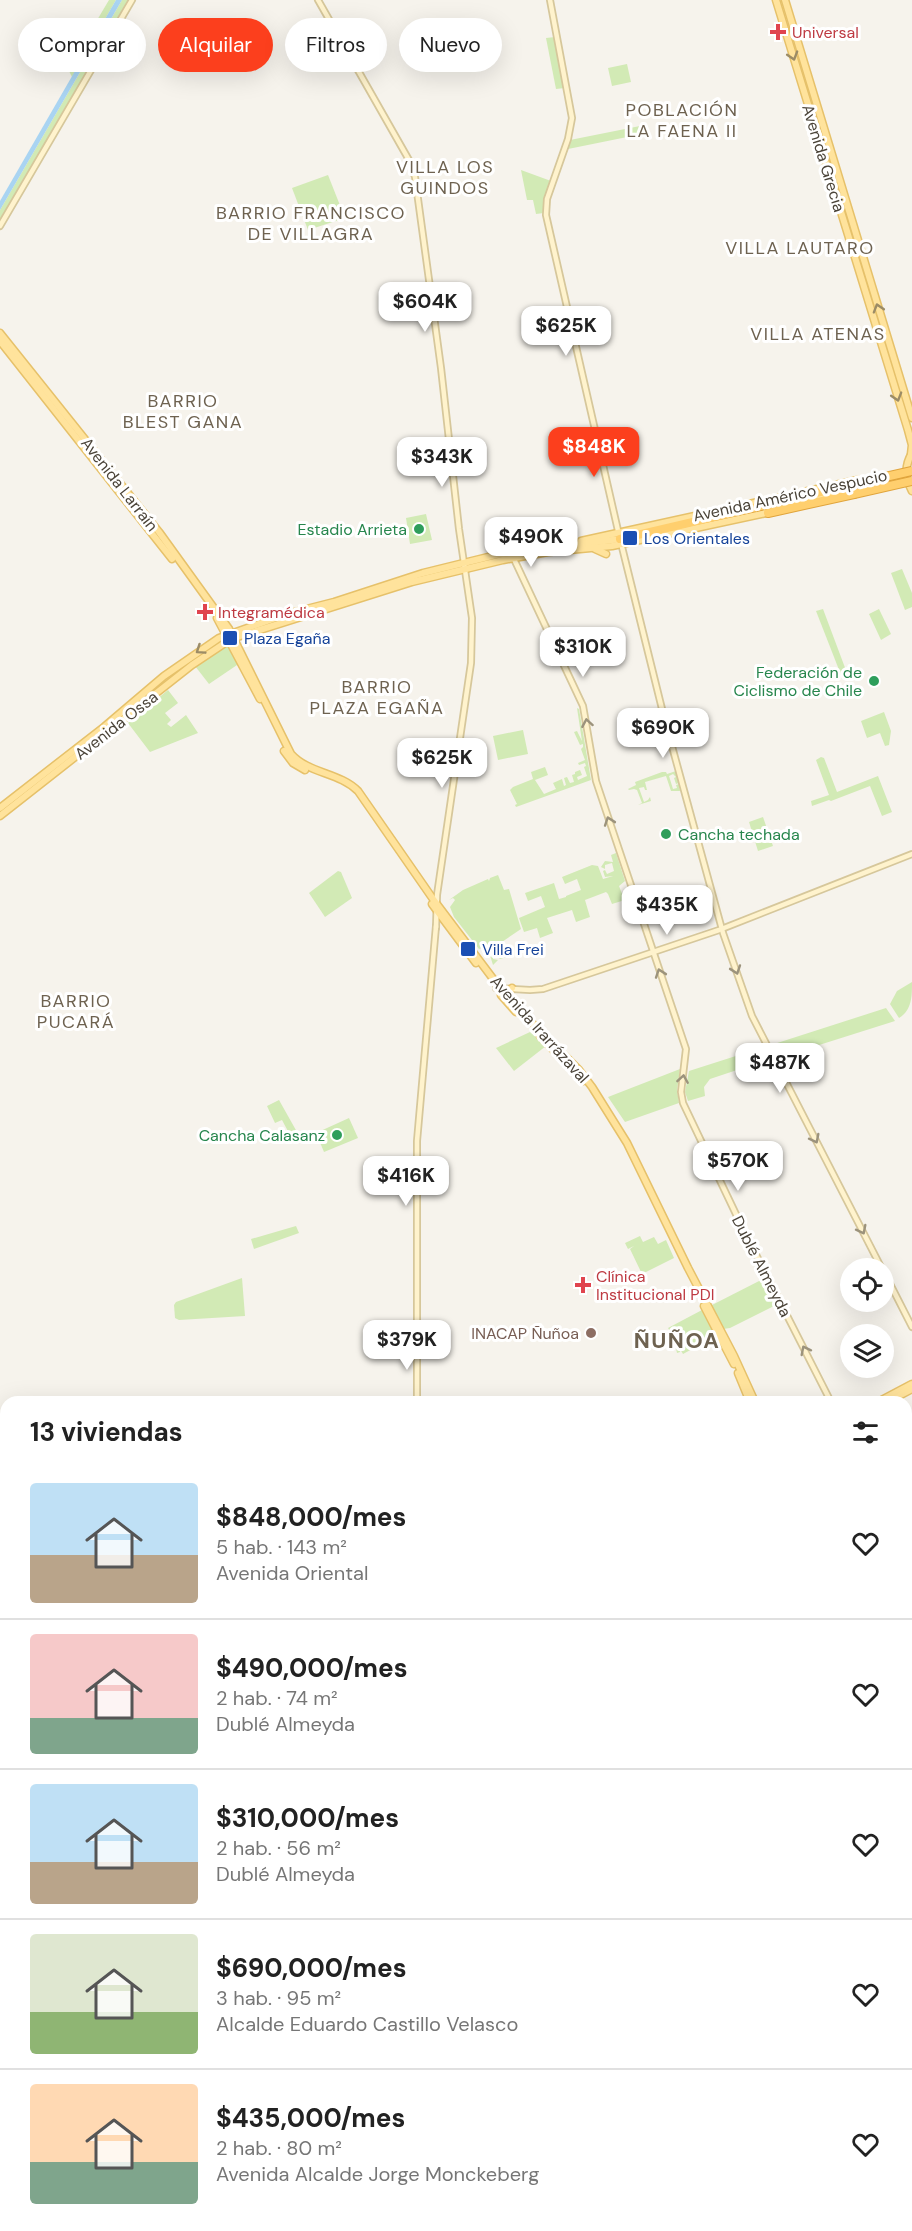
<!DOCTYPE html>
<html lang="es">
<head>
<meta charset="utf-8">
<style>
  :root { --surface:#fff; --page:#f2f2f2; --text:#222; --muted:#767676; --line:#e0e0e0; --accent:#fc3f1d }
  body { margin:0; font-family:"DM Sans",sans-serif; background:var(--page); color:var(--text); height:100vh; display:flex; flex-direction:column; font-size:22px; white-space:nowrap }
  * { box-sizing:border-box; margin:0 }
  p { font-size:20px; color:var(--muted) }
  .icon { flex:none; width:33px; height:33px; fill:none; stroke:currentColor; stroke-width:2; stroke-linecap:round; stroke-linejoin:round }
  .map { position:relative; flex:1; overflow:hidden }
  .details { position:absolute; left:0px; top:1396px; width:912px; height:836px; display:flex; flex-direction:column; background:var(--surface); border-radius:18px 18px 0 0; box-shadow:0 6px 24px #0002 }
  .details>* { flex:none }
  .top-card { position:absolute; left:18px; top:18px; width:600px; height:54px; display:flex; gap:12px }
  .buttons { position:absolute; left:840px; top:1258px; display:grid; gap:12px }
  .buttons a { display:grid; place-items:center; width:54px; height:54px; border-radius:50%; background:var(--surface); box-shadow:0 6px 24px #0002; font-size:30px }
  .price { position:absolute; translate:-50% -51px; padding:0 14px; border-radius:12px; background:#fff; color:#222; font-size:20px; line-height:39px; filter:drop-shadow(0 2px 3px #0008) }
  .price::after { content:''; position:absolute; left:50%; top:36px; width:18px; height:14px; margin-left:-9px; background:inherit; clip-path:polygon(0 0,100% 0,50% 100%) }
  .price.selected { background:var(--accent); color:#fff }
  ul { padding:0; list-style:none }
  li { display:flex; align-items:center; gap:18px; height:150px; padding:0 30px }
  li+li { border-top:2px solid var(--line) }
  li span { display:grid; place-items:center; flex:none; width:168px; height:120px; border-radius:6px; color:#555 }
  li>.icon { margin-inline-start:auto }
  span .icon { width:72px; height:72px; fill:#fffc; stroke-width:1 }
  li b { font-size:26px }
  h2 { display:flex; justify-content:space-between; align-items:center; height:72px; padding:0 30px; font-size:26px }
  .chip { padding:0 21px; border-radius:27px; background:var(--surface); box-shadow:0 6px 24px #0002; font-size:21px; line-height:54px }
  .chip.selected { background:var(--accent); color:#fff }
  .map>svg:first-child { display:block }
</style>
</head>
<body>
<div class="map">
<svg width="912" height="2231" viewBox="0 0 912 2231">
  <rect width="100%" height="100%" fill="#f6f3ec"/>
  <g fill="#d2eab5">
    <polygon points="109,0 116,0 72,77 68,69"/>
    <polygon points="122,0 130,0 0,222 0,210"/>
    <polygon points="555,37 565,88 556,89 546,38"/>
    <polygon points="627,64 631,82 612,86 608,68"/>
    <polygon points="640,126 642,134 568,149 570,140"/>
    <polygon points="521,170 551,181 543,206 544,213 536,214 533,200 527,200"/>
    <polygon points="328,175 345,218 308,230 292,188"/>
    <polygon points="426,514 432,540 410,544 406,518"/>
    <polygon points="902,569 912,593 912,607 905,610 891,573"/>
    <polygon points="823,609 847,673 841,675 816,611"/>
    <polygon points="879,609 891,634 881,640 869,614"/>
    <polygon points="227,646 229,646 240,663 209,684 195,666"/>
    <polygon points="168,690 178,703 165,713 171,720 167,724 171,727 186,715 198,733 150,752 128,723"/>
    <polygon points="577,708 579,709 591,780 516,807 515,805 517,804 510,790 513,787 533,779 531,772 545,767 548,775 535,780 544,794 556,789 553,783 562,779 564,786 566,785 564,778 567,777 570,783 574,782 572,775 575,774 575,772 580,770 582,775 577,777 578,780 587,776 584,767 586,766 585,763 579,765 578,763 585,760 581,749 583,747 583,744 580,745 574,732 577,731 582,741"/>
    <polygon points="884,712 891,731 889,745 885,746 880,733 867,738 861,721"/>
    <polygon points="523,730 528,754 498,760 493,736"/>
    <polygon points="821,757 824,758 837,792 878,776 892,812 882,816 870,786 831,801 829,800 812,806 811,801 829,795 816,760"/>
    <polygon points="676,771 679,783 676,784 674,778 676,777 673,774 669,776 673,789 677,788 676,785 679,784 680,791 671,791 666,776 645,782 647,790 645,790 644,787 639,788 644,802 648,800 650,797 651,801 638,805 642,803 637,790 634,789 629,790 628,789 636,785 635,782 662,772 666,772 667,774"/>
    <polygon points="763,817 773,846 758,851 749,822"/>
    <polygon points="616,853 625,881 619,886 624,899 628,899 612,904 608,894 606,892 585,900 590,917 576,922 572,910 547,918 553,933 540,938 537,928 524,932 519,918 545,907 541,896 528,901 525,893 554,883 559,899 566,897 566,896 581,890 577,879 565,884 562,877 592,865 598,866 603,879 613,876 605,877 603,871 605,870 607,874 614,871 612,863 605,865 605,869 601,867 605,861 613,862 611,855"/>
    <polygon points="338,871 341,872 352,898 325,917 309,893"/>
    <polygon points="498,875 504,890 509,889 521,929 499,944 504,947 507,957 500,959 499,958 502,956 501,950 492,952 493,959 498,960 493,965 487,946 479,949 454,917 450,907 455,900 453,898 449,900 463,890 488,879 489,881 490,878"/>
    <path d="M912,982C912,996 912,1010 899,1018L890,1004L897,991Z"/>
    <polygon points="886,1008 895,1021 778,1058 771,1045"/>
    <polygon points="530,1032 546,1046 514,1071 496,1048"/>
    <polygon points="764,1047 770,1059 710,1079 704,1087 705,1096 688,1101 685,1092 689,1071"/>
    <polygon points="680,1069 677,1090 679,1103 625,1122 608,1097"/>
    <polygon points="279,1100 297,1132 290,1135 282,1120 275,1123 267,1106"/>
    <polygon points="349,1118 358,1138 324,1152 316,1133"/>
    <polygon points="296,1226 299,1233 254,1249 251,1239"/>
    <polygon points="640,1236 643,1242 654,1237 658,1244 666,1240 674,1258 642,1274 630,1249 634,1246 628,1249 625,1243"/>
    <polygon points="242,1278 245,1316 179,1320 175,1318 174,1305 176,1302"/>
    <polygon points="765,1278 778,1304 730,1328 723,1329 710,1307 712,1305"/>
    <polygon points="702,1310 716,1336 683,1354 679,1347 680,1352 677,1353 675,1344 677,1342 666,1333 670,1331 668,1328"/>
  </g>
  <polygon fill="#a9d4f2" points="116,0 122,0 0,210 0,201"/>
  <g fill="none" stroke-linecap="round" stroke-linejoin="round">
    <g stroke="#d6c79b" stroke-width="8">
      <g id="secondary">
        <polyline points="318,0 409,160 415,177 441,368 459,529 472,618 471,663 437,895 436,928"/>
        <polyline points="550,0 572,118 568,139 547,199 546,215 619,535"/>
        <polyline points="0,226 132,0"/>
        <polyline points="621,543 664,717 723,933 752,1016 882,1269"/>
        <polyline points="513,557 583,706 596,781 686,1049 681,1092 683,1103 744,1231 831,1402"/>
        <polyline points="496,988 530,990 543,989 719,930 912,854"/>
        <polyline points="884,1272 912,1327"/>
        <polyline points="417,1402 417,1141 436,926"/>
        <polyline points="0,1460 6,1460"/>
        <polyline points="906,1604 912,1618"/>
        <polyline points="906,1690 912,1688"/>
        <polyline points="906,1860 912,1854"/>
        <polyline points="0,1944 6,1950"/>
        <polyline points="906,2021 912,2016"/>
        <polyline points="296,2226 301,2231"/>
        <polyline points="213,2231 218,2226"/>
        <polyline points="543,2231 548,2226"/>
        <polyline points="660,2231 665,2226"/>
        <polyline points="777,2231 778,2226"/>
      </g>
    </g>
    <g stroke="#e6c16a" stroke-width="9">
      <g id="primary">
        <polyline points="776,0 908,430 912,445 911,454"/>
        <polyline points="785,0 912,418"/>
        <path d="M0,333L159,532L229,629L291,754C309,774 339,772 358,791L433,899L500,988L524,1015L579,1070L592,1087L627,1143L688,1268L734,1356L755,1402"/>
        <polyline points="0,341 172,559"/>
        <path d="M912,453C904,466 905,478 912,491"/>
        <polyline points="786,506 899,479 907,481"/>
        <polyline points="581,541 858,480"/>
        <polyline points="595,549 606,554"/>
        <polyline points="217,618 260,699"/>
        <polyline points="284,751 293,763 305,770"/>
        <polyline points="0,808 104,727 164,676 219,638 287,614 334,602 423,573 496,555 620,539"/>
        <polyline points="0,816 192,665 231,639 412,582 503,560 548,552 612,546 771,512"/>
        <polyline points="432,904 476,963"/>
        <polyline points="501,995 516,1012"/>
        <polyline points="507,996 508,992 512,988"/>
        <polyline points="540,1036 583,1081"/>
        <polyline points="704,1306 734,1364"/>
        <polyline points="738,1373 750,1402"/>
        <polyline points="878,1402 912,1384"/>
        <polyline points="887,1402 912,1389"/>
        <polyline points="0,1765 6,1772"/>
        <polyline points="906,1765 912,1779"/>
        <polyline points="0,1771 6,1779"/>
        <polyline points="906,1777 912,1792"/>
        <polyline points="0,2091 6,2086"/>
        <polyline points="387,2226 391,2231"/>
        <polyline points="395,2226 400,2231"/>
      </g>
    </g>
    <g stroke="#e0a43c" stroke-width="10">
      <g id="motorway">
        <polyline points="768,513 854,494"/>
        <polyline points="620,539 872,480"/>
      </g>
    </g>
    <use href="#secondary" stroke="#fff3cd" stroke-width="4.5"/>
    <use href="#primary" stroke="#ffe39c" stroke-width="6"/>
    <use href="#motorway" stroke="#ffcf6e" stroke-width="8"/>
    <g stroke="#e0a43c" stroke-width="10" stroke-linecap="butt">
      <g id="motorway-bridge">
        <polyline points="872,480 912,471"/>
        <polyline points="854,494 912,481"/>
      </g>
    </g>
    <use href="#motorway-bridge" stroke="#ffcf6e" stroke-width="8"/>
  </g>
  <defs><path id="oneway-chevron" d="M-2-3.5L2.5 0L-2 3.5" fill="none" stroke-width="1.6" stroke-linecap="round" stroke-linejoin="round" transform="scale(1.5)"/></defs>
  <g stroke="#9c8c66">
    <use href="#oneway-chevron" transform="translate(793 56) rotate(73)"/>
    <use href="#oneway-chevron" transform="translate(878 308) rotate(-107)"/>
    <use href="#oneway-chevron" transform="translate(897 397) rotate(73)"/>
    <use href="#oneway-chevron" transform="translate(200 650) rotate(146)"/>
  </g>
  <g stroke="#9c937c">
    <use href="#oneway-chevron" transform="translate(587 723) rotate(-100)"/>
    <use href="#oneway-chevron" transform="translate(609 821) rotate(-109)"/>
    <use href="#oneway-chevron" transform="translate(736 970) rotate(71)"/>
    <use href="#oneway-chevron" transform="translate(660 973) rotate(-109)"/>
    <use href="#oneway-chevron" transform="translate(683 1079) rotate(-81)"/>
    <use href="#oneway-chevron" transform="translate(815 1139) rotate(63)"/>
    <use href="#oneway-chevron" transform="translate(862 1230) rotate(63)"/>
    <use href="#oneway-chevron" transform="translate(805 1350) rotate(-117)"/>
  </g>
  <g fill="#e0444e" stroke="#fff" stroke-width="2">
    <path d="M775 23h6v6h6v6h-6v6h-6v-6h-6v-6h6z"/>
    <path d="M202 603h6v6h6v6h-6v6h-6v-6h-6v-6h6z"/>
    <path d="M580 1276h6v6h6v6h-6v6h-6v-6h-6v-6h6z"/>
  </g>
  <g fill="#2e9e5b" stroke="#fff" stroke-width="2">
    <circle cx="419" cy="529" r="6"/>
    <circle cx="874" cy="681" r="6"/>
    <circle cx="666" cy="834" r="6"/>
    <circle cx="337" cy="1135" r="6"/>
  </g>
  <g fill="#1a4fb4" stroke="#fff" stroke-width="2">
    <rect x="622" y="530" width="16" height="16" rx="3"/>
    <rect x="222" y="630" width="16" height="16" rx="3"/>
    <rect x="460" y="941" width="16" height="16" rx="3"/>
  </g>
  <circle fill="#8d6e63" stroke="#fff" stroke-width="2" cx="591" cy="1333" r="6"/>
  <g text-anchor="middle" stroke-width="6" stroke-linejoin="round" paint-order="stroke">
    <g font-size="16" fill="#be3a42" stroke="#fff" text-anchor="start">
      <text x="792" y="38">Universal</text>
      <text x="218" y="618">Integramédica</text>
      <text x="596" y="1282">Clínica<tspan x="596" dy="18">Institucional PDI</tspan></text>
    </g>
    <g font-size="16" fill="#4b4439" stroke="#fff">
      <text transform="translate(824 158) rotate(73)" y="6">Avenida Grecia</text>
      <text transform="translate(120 484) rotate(52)" y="6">Avenida Larraín</text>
      <text transform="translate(790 495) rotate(-12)" y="6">Avenida Américo Vespucio</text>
      <text transform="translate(116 725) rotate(-38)" y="6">Avenida Ossa</text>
      <text transform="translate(540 1029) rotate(48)" y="6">Avenida Irarrázaval</text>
      <text transform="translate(762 1266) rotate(63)" y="6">Dublé Almeyda</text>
    </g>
    <g font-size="16" fill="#27864d" stroke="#fff" text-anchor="end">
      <text x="407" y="535">Estadio Arrieta</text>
      <text x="862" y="678">Federación de<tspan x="862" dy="18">Ciclismo de Chile</tspan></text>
      <text x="678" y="840" text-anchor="start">Cancha techada</text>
      <text x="325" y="1141">Cancha Calasanz</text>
    </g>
    <g font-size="16" fill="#164399" stroke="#fff" text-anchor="start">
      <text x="644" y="544">Los Orientales</text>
      <text x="244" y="644">Plaza Egaña</text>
      <text x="482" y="955">Villa Frei</text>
    </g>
    <g font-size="16" fill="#785e54" stroke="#fff" text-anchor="end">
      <text x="579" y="1339">INACAP Ñuñoa</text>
    </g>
    <g font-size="18" letter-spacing="1.5" fill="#6e6250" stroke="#fff">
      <text x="682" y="116">POBLACIÓN<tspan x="682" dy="21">LA FAENA II</tspan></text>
      <text x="445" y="173">VILLA LOS<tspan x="445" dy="21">GUINDOS</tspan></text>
      <text x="311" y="219">BARRIO FRANCISCO<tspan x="311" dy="21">DE VILLAGRA</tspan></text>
      <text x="800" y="254">VILLA LAUTARO</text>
      <text x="818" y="340">VILLA ATENAS</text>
      <text x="183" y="407">BARRIO<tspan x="183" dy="21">BLEST GANA</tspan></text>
      <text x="377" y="693">BARRIO<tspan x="377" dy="21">PLAZA EGAÑA</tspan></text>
      <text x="76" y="1007">BARRIO<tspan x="76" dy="21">PUCARÁ</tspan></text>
    </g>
    <g font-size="22" font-weight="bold" letter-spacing="1.5" fill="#6e6250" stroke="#fff">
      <text x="677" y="1348">ÑUÑOA</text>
    </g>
  </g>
</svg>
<div class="buttons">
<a><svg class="icon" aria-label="locate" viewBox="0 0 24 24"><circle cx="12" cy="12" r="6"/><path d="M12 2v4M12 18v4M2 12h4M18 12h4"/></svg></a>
<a><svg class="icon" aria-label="layers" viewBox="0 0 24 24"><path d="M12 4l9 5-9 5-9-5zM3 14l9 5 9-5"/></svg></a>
</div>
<b class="price" style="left:425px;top:333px">$604K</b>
<b class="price" style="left:566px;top:357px">$625K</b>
<b class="price selected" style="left:594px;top:478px">$848K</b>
<b class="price" style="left:442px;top:488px">$343K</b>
<b class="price" style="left:531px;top:568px">$490K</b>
<b class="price" style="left:583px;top:678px">$310K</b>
<b class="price" style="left:663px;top:759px">$690K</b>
<b class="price" style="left:442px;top:789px">$625K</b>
<b class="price" style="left:667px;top:936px">$435K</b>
<b class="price" style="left:780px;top:1094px">$487K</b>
<b class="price" style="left:738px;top:1192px">$570K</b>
<b class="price" style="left:406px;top:1207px">$416K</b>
<b class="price" style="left:407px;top:1371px">$379K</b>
<div class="top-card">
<a class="chip">Comprar</a>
<a class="chip selected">Alquilar</a>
<a class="chip">Filtros</a>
<a class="chip">Nuevo</a>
</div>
<section class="details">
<h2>13 viviendas<svg class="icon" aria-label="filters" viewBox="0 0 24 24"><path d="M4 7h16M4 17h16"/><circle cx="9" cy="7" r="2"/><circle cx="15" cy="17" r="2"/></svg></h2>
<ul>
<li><span style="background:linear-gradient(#bfe0f5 60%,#b9a48a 0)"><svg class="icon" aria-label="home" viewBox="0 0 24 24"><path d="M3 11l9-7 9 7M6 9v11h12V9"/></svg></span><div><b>$848,000/mes</b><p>5 hab. · 143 m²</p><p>Avenida Oriental</p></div><svg class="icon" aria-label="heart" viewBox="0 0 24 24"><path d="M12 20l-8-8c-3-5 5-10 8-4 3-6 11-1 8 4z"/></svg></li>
<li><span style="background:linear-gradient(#f6c9c9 70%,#7fa58c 0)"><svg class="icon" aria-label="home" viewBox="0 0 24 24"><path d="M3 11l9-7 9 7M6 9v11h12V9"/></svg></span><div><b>$490,000/mes</b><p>2 hab. · 74 m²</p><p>Dublé Almeyda</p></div><svg class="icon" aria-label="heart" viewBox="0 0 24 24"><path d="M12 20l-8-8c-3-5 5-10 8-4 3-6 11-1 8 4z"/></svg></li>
<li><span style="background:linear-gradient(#bfe0f5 65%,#b9a48a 0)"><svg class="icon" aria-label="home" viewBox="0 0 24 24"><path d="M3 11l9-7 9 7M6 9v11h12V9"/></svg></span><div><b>$310,000/mes</b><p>2 hab. · 56 m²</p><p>Dublé Almeyda</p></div><svg class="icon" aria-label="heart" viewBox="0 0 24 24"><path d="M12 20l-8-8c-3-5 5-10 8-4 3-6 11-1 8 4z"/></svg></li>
<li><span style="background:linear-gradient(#dfe7d0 65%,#8fb573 0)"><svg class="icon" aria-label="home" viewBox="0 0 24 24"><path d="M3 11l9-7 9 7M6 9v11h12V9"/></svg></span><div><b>$690,000/mes</b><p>3 hab. · 95 m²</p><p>Alcalde Eduardo Castillo Velasco</p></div><svg class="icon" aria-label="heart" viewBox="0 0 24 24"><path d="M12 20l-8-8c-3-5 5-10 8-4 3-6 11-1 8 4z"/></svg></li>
<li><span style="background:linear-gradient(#ffd9b3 65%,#7fa58c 0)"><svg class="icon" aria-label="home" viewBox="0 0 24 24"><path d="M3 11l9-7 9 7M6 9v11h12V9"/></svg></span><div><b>$435,000/mes</b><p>2 hab. · 80 m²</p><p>Avenida Alcalde Jorge Monckeberg</p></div><svg class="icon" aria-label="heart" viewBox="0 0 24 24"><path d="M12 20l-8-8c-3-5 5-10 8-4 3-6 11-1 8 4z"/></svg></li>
</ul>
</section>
</div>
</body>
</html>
